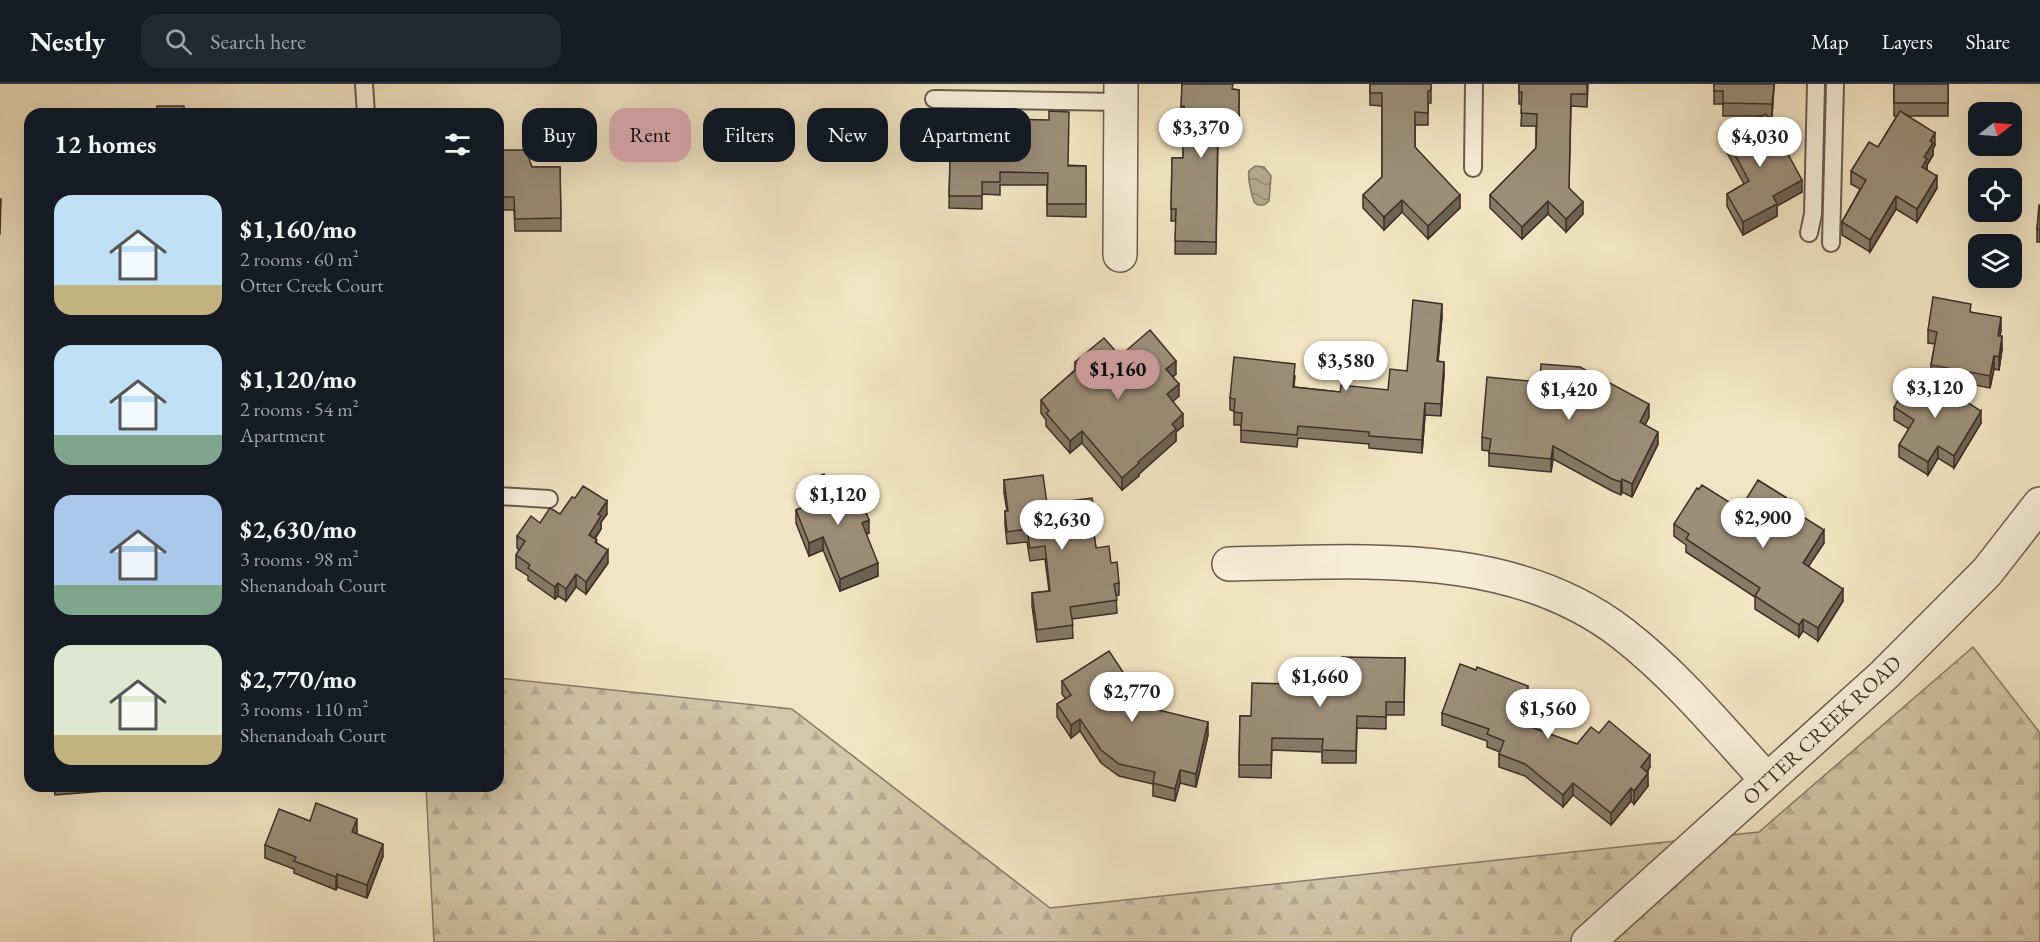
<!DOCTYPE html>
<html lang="en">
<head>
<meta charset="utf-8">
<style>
  :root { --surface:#171b24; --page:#242831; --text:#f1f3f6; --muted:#9ea1a6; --line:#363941; --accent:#c59692 }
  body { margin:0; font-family:"EB Garamond",serif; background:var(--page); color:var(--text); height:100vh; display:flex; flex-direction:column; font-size:22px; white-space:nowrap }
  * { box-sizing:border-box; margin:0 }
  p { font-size:20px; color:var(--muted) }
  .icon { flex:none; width:33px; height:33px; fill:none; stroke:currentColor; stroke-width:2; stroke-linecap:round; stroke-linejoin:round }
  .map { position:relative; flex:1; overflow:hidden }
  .side { position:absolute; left:24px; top:24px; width:480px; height:684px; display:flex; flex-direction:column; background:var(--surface); border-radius:18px; box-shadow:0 6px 24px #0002 }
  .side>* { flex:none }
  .top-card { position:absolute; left:522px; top:24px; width:570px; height:54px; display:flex; gap:12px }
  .needle { width:39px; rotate:73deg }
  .controls { position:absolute; left:1968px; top:18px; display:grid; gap:12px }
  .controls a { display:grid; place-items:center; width:54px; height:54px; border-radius:12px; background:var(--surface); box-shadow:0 6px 24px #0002; font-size:30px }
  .price { position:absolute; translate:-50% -51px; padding:0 14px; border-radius:21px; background:#fff; color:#222; font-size:20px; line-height:39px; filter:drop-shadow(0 2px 3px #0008) }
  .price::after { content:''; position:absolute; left:50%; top:36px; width:18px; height:14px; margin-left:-9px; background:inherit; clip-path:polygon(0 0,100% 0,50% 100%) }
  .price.on { background:var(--accent); color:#111 }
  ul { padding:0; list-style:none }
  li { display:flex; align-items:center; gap:18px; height:150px; padding:0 30px }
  li span { display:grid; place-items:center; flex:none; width:168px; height:120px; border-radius:18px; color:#555 }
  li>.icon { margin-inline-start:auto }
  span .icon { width:72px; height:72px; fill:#fffc; stroke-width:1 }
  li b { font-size:26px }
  h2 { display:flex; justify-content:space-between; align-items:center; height:72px; padding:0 30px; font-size:26px }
  .pill { padding:0 21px; border-radius:18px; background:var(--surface); box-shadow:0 6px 24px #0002; font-size:21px; line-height:54px }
  .pill.on { background:var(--accent); color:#111 }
  header { display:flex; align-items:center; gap:36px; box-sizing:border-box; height:84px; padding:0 30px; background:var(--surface); border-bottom:2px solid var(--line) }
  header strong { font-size:28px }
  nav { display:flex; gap:33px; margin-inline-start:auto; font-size:21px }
  .search { width:420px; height:54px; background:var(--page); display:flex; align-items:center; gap:15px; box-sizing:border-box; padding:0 21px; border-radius:18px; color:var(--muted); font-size:22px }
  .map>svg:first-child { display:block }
</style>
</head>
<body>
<header>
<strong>Nestly</strong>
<div class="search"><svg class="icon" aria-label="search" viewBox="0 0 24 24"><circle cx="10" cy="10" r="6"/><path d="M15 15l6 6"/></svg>Search here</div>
<nav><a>Map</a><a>Layers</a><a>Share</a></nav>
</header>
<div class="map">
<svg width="2040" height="858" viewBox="0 0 2040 858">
  <defs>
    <pattern id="forest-firs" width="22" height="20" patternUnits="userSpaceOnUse" patternTransform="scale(1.5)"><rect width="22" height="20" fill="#d4c6a8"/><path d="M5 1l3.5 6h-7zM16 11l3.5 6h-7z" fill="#b7aa91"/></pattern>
    <pattern id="water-waves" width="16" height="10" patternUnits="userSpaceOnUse" patternTransform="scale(1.5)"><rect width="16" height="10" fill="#b5a78e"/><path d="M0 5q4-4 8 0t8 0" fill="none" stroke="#958874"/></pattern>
  </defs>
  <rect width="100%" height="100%" fill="#f3e5c3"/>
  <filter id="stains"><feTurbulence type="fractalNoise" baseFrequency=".00333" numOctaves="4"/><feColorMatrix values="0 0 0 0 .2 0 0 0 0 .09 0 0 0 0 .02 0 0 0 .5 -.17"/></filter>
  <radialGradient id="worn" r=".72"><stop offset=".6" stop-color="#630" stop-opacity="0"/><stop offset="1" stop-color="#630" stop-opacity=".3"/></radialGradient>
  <polygon fill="url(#forest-firs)" stroke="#897a68" stroke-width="1.5" points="1973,563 2040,649 2040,858 434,858 426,702 498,702 498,594 792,625 1050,824 1759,748"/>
  <path fill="url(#water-waves)" stroke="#857765" stroke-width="1.5" d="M1255,82L1264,83L1271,92L1269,117L1264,121H1258L1254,118C1252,111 1247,93 1249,87Z"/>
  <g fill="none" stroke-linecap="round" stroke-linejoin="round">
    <g stroke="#6b5c4e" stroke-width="20">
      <g id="lane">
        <polyline points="364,0 366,30"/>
        <polyline points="934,15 1121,18"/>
        <polyline points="1473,84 1474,0"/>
        <polyline points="1809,149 1813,130 1816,0"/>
        <polyline points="1831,159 1835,0"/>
        <polyline points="498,412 549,415"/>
      </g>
    </g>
    <g stroke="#6b5c4e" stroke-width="36">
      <g id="street">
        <polyline points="1120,171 1121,0"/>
        <path d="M1229,480C1363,478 1511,463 1623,550C1677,592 1721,646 1767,696"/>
        <polyline points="1588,858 1884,591 1987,488 2040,420"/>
      </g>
    </g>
    <use href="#lane" stroke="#f7eed8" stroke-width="16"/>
    <use href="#street" stroke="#f7eed8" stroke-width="33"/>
  </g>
  <g fill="#867a67" stroke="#3e2f27" stroke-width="1.5">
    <polygon points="1182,0 1239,6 1239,52 1218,51 1216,170 1175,170 1176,137 1171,137 1172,74 1183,74 1184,35 1181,35"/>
    <polygon points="1370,0 1431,0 1431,19 1428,19 1428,41 1415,41 1415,63 1460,124 1428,155 1402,128 1384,146 1363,124 1363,111 1382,93 1382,22 1370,21"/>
    <polygon points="1519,0 1588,0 1587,23 1571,22 1569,104 1583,130 1566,148 1548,130 1522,155 1490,124 1490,111 1536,64 1536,42 1521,42 1522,20 1519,20"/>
    <polygon points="1714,0 1774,0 1772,33 1767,33 1802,108 1777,122 1777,132 1743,151 1727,122 1727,110 1744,100 1725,65 1725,52 1761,32 1723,32 1723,20 1714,20"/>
    <polygon points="1894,0 1948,0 1948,32 1908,32 1935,61 1933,65 1933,71 1927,81 1927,86 1937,104 1917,138 1896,125 1870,168 1842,151 1842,138 1860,105 1851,100 1851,87 1878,63 1897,32 1894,32"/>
    <polygon points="498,70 532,83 560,83 561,147 515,147 514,126 498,126"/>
    <polygon points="950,76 1086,82 1086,133 1047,132 1047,101 1000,101 1000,111 982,110 982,125 949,124"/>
    <polygon points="2040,121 2040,158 2037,158 2037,145"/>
    <polygon points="1971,228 2001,246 2000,252 2002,265 1999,286 1994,285 1990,304 1931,293 1931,281 1935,260 1928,259 1928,246"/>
    <polygon points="1442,232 1438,277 1444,290 1441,332 1425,331 1422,369 1369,364 1369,360 1298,354 1297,363 1241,358 1241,341 1234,341 1234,327 1230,326 1230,314 1295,292 1294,303 1340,308 1388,306 1407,287"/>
    <polygon points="1120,272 1176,290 1173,293 1179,312 1173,317 1183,342 1176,348 1176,357 1139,390 1139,392 1122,406 1082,359 1070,369 1046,342 1046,336 1041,329 1041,316 1075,286 1075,278"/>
    <polygon points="1540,298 1649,333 1645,341 1658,360 1632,413 1622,408 1621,411 1612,407 1553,375 1551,388 1489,382 1489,367 1482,366 1482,353"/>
    <polygon points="1894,323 1981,339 1954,384 1938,374 1928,391 1899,373 1899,361 1909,345 1894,336"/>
    <polygon points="1004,396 1047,420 1095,443 1093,445 1096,464 1111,479 1119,499 1119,511 1116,512 1117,529 1072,535 1073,554 1037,558 1032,522 1032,509 1049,507 1045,475 1030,477 1027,458 1007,460 1005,440 1005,427 1007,427 1004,409"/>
    <polygon points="802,399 833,411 869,449 866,450 878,492 840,507 823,466 809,472 796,439 796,426 806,422 802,412"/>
    <polygon points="1740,425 1790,425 1824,459 1808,482 1843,517 1818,557 1803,547 1799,553 1755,525 1755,513 1686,468 1686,461 1674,452 1674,440"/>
    <polygon points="560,430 607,430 601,438 601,445 595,455 608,479 586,510 576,503 566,517 558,512 555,515 528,496 528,492 516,484 516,471 519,466 517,464 517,452 540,439"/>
    <polygon points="1405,574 1404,631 1386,631 1386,645 1357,644 1356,679 1322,679 1322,668 1272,666 1271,694 1239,693 1240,632 1251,632 1341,601"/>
    <polygon points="1062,597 1146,623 1208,651 1196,703 1180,699 1175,717 1153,712 1153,700 1119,692 1101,679 1080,647 1071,654 1057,633 1057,620 1066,615 1062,610"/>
    <polygon points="1528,615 1519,639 1577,660 1599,649 1650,683 1647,688 1648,702 1634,720 1631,717 1611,741 1573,711 1563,723 1525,692 1499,683 1499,670 1500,668 1487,663 1487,657 1442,641 1442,629"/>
    <polygon points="54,702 130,702 130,705 55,711"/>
    <polygon points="310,737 357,748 356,749 383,772 367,814 337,803 336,806 294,789 294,785 265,774 265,761"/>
  </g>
  <g fill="#6d6354" stroke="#3e2f27" stroke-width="1.5">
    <polygon points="1774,0 1772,33 1772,20"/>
    <polygon points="1935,49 1935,61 1933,65 1933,71 1927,81 1927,87 1922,83 1924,73 1930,57"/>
    <polygon points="1937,92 1937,104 1917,138 1917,125"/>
    <polygon points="1802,96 1802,108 1777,122 1777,132 1743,151 1743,138 1773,112"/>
    <polygon points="1460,111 1460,124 1428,155 1428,142"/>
    <polygon points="1896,112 1896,125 1870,168 1870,156"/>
    <polygon points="1402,116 1402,128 1384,146 1384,133"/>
    <polygon points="1548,117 1548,130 1522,155 1522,143"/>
    <polygon points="1583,118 1583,130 1566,148 1566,135"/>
    <polygon points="1442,220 1442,232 1437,289 1437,277"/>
    <polygon points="2001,233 2001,246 1998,264 1998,252"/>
    <polygon points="2002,252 2002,265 1999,286 1999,273"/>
    <polygon points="1994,272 1994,285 1990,304 1990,292"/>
    <polygon points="1176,277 1176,290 1166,298 1166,285"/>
    <polygon points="1444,278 1444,290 1441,332 1441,320"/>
    <polygon points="1179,300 1179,312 1167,323 1167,310"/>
    <polygon points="1425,319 1425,331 1422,369 1422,356"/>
    <polygon points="1649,320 1649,333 1640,351 1640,338"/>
    <polygon points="1981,327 1981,339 1954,384 1954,372"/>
    <polygon points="1183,330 1183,342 1176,348 1176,357 1139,390 1139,392 1122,406 1122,394 1172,340"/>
    <polygon points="1082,347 1082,359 1070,369 1070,357"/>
    <polygon points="1658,348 1658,360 1632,413 1632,400"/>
    <polygon points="1553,362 1553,375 1551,388 1551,375"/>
    <polygon points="1938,362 1938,374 1928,391 1928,378"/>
    <polygon points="1622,395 1622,408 1621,411 1621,398"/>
    <polygon points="1790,416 1790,429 1786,422"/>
    <polygon points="607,417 607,430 601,438 601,445 589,463 589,451 598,430"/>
    <polygon points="1095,430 1095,443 1092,447 1092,434"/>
    <polygon points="869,436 869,449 862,452 862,439"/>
    <polygon points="1824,446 1824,459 1803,491 1803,479"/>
    <polygon points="823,453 823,466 809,472 809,459"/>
    <polygon points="608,466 608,479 586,510 586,498"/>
    <polygon points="878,479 878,492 840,507 840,495"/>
    <polygon points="576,490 576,503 566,517 566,505"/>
    <polygon points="558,499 558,512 555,515 555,503"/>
    <polygon points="1843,505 1843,517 1818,557 1818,544"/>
    <polygon points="1803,535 1803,547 1799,553 1799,541"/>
    <polygon points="1528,602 1528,615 1515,650 1515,637"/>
    <polygon points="1080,635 1080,647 1071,654 1071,641"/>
    <polygon points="1208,638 1208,651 1196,703 1196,690"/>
    <polygon points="1650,671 1650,683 1641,696 1641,683"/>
    <polygon points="1180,686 1180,699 1175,717 1175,705"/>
    <polygon points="1648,689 1648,702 1634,720 1634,707"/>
    <polygon points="1573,699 1573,711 1563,723 1563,711"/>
    <polygon points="1631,704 1631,717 1611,741 1611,729"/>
    <polygon points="357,735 357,748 352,760 352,748"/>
    <polygon points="383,760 383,772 367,814 367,801"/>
    <polygon points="337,790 337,803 336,806 336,793"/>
  </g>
  <g fill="#9c8e78" stroke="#3e2f27" stroke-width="1.5">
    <polygon points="1182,0 1233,0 1232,5 1239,6 1239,39 1218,39 1216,158 1175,157 1176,125 1171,125 1172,74 1183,74 1184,22 1181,23"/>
    <polygon points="1370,0 1431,0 1431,6 1428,7 1428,29 1415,28 1415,63 1460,111 1428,142 1402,116 1384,133 1363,111 1382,93 1382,9 1370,9"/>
    <polygon points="1519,0 1587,0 1587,10 1571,10 1569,104 1583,118 1566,135 1548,117 1522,143 1490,111 1536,64 1537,30 1521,29 1522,8 1519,8"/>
    <polygon points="1714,0 1774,0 1772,20 1723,19 1723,7 1714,7"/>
    <rect x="1894" y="0" width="54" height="19"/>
    <rect x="157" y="22" width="27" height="8"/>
    <polygon points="1049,27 1069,28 1068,82 1086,82 1086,120 1047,120 1048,89 1000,88 1000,98 982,98 982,112 949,112 950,76 954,76 955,34 1049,36"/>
    <polygon points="1900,27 1935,49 1930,57 1933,59 1924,73 1927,75 1922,83 1937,92 1917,125 1896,112 1870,156 1842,138 1866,96 1851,87 1869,58 1878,63"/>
    <polygon points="1766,30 1802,96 1773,112 1777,120 1743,138 1727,110 1749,97 1725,52"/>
    <polygon points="501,66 526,66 532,83 560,83 561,134 515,135 514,113 498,113 498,70"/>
    <polygon points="0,115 1,115 0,151"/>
    <polygon points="2039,121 2040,121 2040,146 2037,145"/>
    <polygon points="1933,213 1971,220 1970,228 2001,233 1998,252 2002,252 1999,273 1994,272 1990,292 1931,281 1937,248 1928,246"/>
    <polygon points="1413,216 1442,220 1437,277 1444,278 1441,320 1425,319 1422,356 1369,352 1369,348 1298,342 1297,351 1241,346 1242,329 1234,328 1235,315 1230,314 1234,273 1295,280 1293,303 1340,308 1341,301 1388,306 1390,285 1407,287"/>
    <polygon points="1150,246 1176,277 1166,285 1179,300 1167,310 1183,330 1172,340 1176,345 1138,378 1139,379 1122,394 1082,347 1070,357 1046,329 1049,327 1041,316 1079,283 1075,278 1104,254 1120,272"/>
    <polygon points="1541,280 1580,283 1649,320 1640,338 1658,348 1632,400 1622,395 1621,398 1612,395 1553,362 1551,375 1489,369 1491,355 1482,353 1487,293 1540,298"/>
    <polygon points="1929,294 1981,327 1954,372 1938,362 1928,378 1899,361 1914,336 1894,323 1910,296 1927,306"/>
    <polygon points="824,390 833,411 856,402 869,436 862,439 878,479 840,495 823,453 809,459 796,426 810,420 802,399"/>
    <polygon points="1043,391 1047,420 1092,414 1095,430 1092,434 1096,464 1109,462 1111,479 1117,478 1119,499 1114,500 1117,516 1070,523 1073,541 1037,546 1032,509 1050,507 1045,462 1030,464 1027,445 1007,448 1005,427 1008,427 1004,396"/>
    <polygon points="1758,396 1790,416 1786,422 1824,446 1803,479 1843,505 1818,544 1803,535 1799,541 1755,512 1760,504 1686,455 1689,450 1674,440 1697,404 1699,405 1702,401 1740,425"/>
    <polygon points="583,402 607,417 598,430 601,432 589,451 597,456 595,458 608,466 586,498 576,490 566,505 558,499 555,503 528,484 530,481 516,471 525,457 517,452 531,432 540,439 550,424 560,430 572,413 575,414"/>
    <polygon points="1109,567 1146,623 1208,638 1196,690 1180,686 1175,705 1153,699 1155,688 1119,680 1101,666 1080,635 1071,641 1057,620 1071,611 1062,597"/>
    <polygon points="1342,573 1405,574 1404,618 1386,618 1386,633 1357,632 1356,667 1322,666 1323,655 1272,654 1271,681 1239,681 1240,632 1251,632 1252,599 1341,601"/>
    <polygon points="1460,580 1476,586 1477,583 1528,602 1515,637 1577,660 1591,643 1599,649 1609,637 1650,671 1641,683 1648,689 1634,707 1631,704 1611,729 1573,699 1563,711 1525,680 1499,670 1504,657 1487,650 1489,645 1442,629"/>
    <polygon points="316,719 357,735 352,748 383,760 367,801 337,790 336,793 294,777 296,773 265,761 279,725 310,737"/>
  </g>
  <g text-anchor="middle" stroke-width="4.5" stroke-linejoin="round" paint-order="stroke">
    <g font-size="21" fill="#3e2f27" stroke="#f7eed8">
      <text transform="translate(1822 646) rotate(-43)" y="7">OTTER CREEK ROAD</text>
    </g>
  </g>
  <rect width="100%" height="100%" filter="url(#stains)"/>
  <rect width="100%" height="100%" fill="url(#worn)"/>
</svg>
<div class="controls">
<a><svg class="needle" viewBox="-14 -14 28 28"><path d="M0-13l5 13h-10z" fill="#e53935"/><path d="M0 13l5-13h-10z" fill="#9ea1a6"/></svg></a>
<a><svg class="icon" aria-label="locate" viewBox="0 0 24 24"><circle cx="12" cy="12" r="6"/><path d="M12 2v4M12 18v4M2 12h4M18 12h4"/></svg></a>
<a><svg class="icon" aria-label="layers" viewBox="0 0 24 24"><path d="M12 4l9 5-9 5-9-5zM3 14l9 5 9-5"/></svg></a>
</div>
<b class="price" style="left:1201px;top:75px">$3,370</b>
<b class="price" style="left:1760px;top:84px">$4,030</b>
<b class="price" style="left:1346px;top:308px">$3,580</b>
<b class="price on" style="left:1118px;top:317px">$1,160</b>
<b class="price" style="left:1935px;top:335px">$3,120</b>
<b class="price" style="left:1569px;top:337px">$1,420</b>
<b class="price" style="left:838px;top:442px">$1,120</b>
<b class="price" style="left:1763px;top:465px">$2,900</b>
<b class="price" style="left:1062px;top:467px">$2,630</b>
<b class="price" style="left:1320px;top:624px">$1,660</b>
<b class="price" style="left:1132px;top:639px">$2,770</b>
<b class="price" style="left:1548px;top:656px">$1,560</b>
<div class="top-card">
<a class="pill">Buy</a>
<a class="pill on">Rent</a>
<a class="pill">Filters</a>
<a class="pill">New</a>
<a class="pill">Apartment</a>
</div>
<section class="side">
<h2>12 homes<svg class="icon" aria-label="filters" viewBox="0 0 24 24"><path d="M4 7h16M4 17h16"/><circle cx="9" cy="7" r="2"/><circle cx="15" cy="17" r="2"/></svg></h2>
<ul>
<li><span style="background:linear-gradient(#bfe0f5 75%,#c2b280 0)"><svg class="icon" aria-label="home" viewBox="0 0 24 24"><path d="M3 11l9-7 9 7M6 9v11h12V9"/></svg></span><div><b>$1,160/mo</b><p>2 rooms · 60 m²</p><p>Otter Creek Court</p></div></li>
<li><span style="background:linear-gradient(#bfe0f5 75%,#7fa58c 0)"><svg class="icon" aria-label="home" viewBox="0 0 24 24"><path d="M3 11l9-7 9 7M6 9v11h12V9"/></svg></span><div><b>$1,120/mo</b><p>2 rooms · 54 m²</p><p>Apartment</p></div></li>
<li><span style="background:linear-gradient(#a9c7e8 75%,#7fa58c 0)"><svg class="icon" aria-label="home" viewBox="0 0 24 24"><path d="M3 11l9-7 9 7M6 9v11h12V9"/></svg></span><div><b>$2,630/mo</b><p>3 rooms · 98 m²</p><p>Shenandoah Court</p></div></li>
<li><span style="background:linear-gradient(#dfe7d0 75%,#c2b280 0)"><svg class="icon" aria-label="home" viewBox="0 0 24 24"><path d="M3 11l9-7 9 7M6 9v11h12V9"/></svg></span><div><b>$2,770/mo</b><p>3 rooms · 110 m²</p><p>Shenandoah Court</p></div></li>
</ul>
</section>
</div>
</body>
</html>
